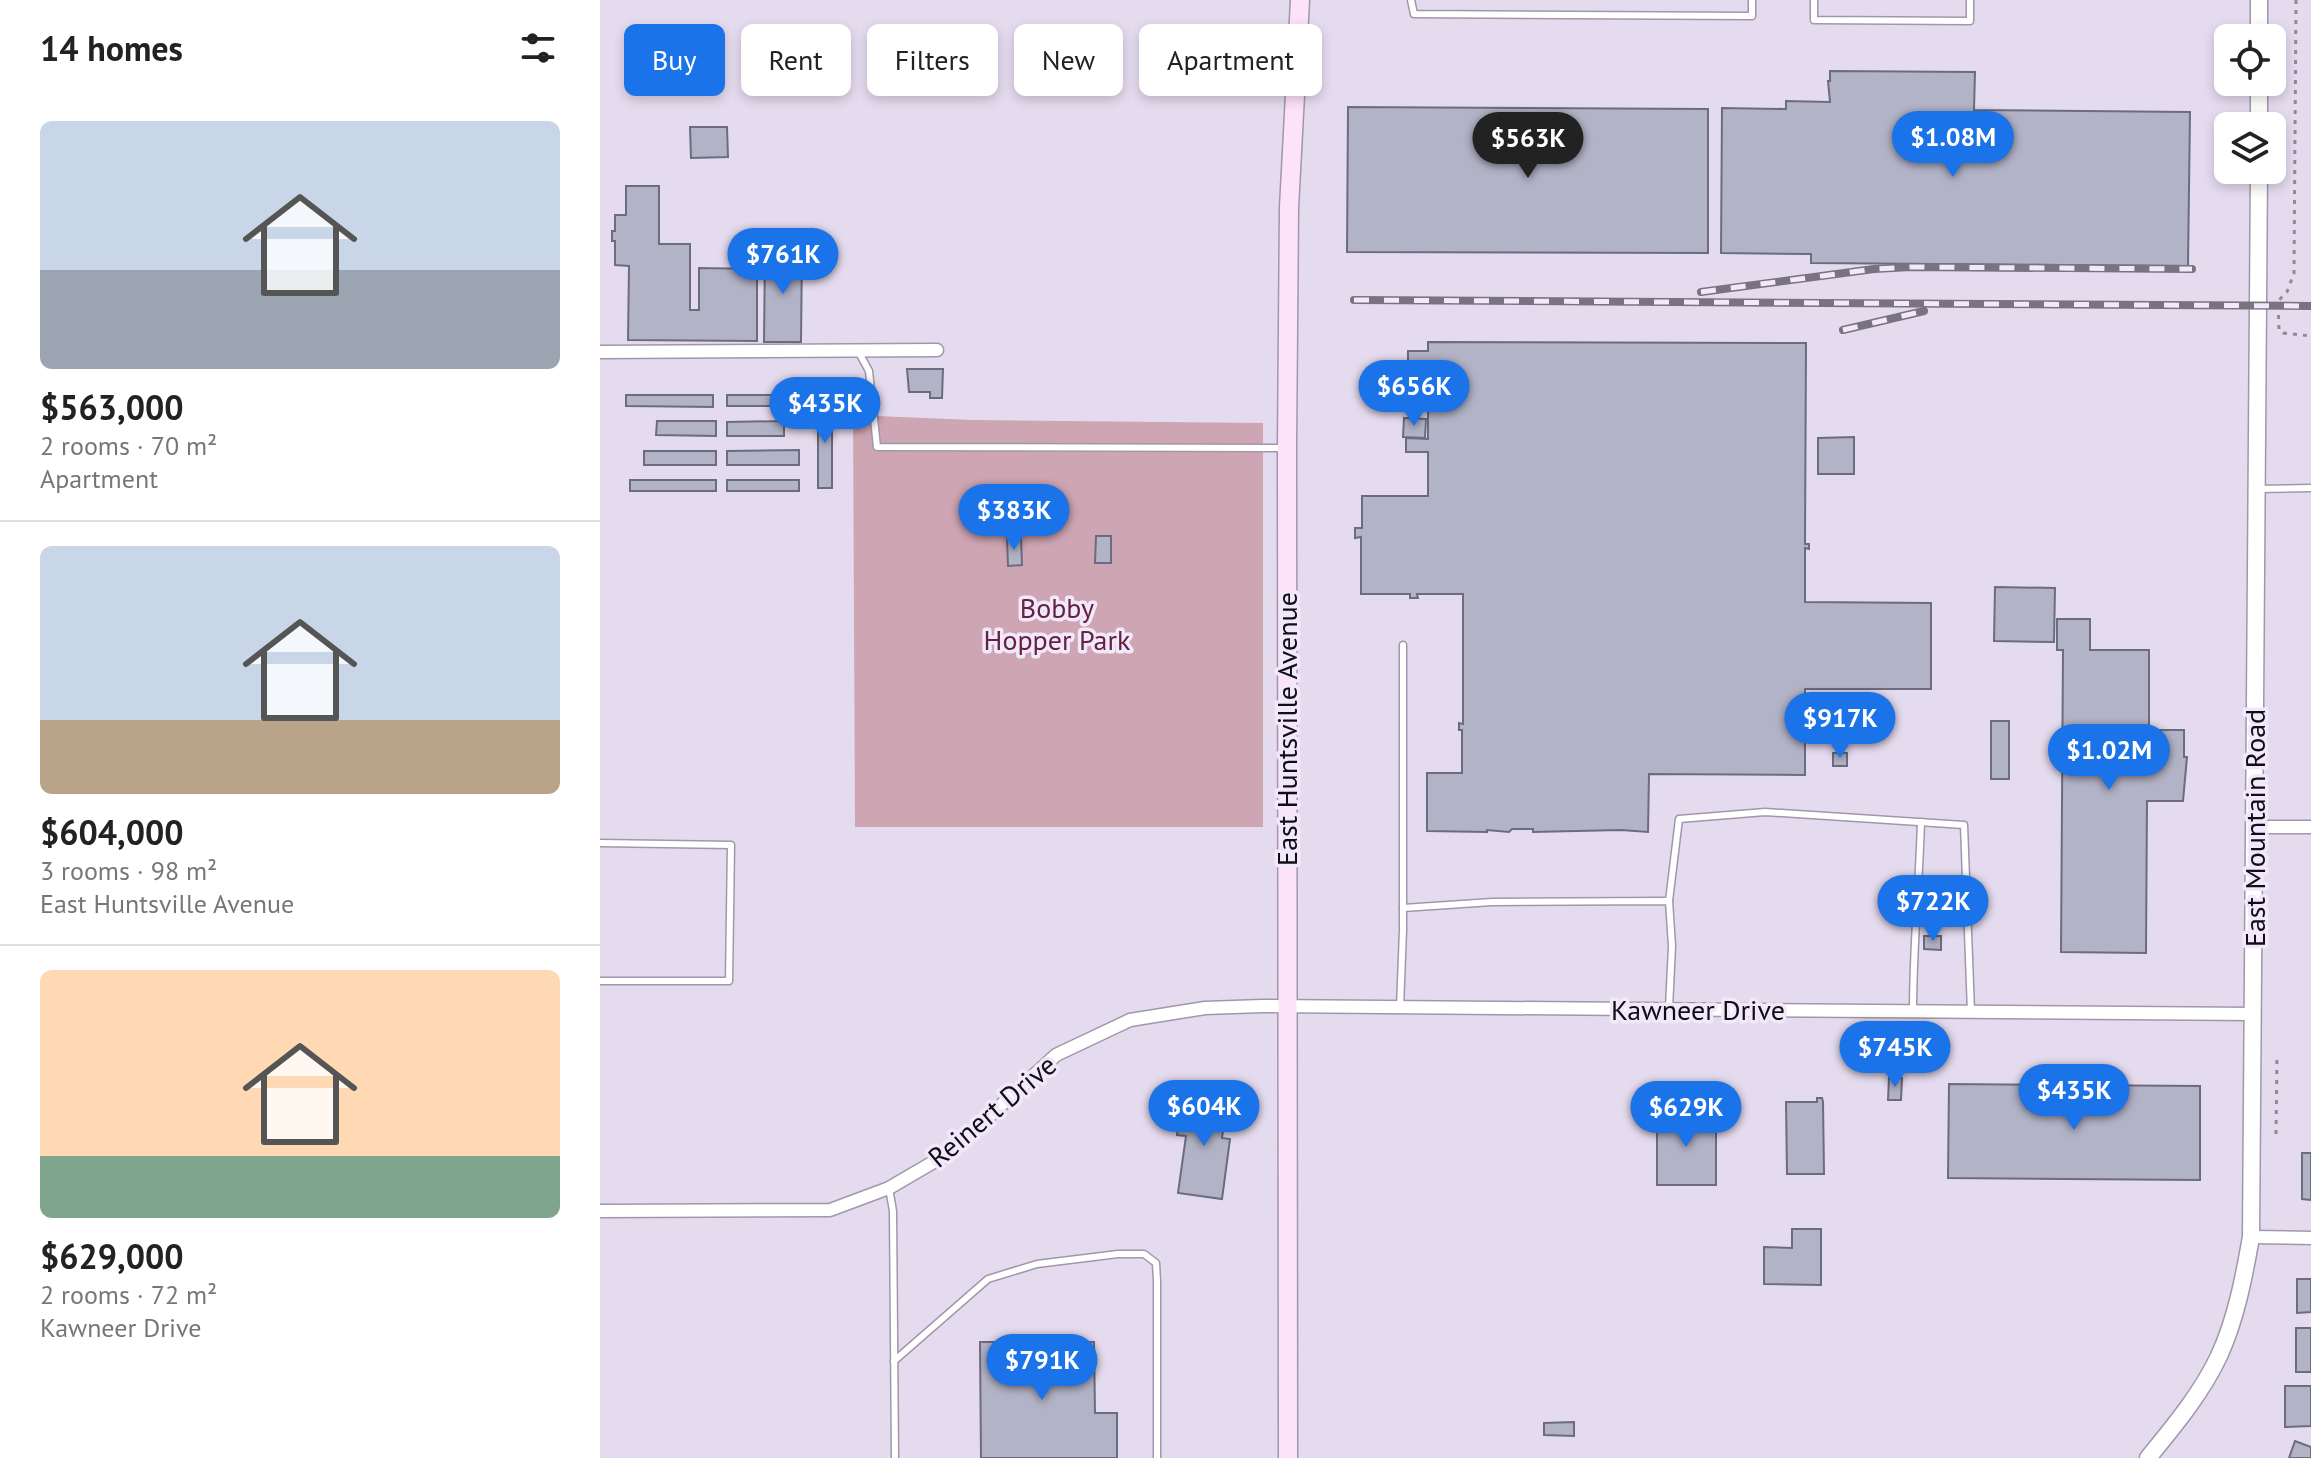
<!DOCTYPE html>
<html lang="en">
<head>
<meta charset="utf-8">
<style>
  :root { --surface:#fff; --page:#f6f6f6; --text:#222; --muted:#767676; --line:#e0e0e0; --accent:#1a73e8 }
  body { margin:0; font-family:"PT Sans",sans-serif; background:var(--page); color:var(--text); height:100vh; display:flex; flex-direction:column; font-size:30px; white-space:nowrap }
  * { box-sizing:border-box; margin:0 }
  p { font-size:26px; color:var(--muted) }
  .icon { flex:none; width:44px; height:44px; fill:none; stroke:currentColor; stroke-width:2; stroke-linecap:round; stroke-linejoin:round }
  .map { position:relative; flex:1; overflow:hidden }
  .side { display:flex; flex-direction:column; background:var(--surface); width:600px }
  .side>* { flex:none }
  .banner { position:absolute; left:24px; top:24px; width:760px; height:72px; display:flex; gap:16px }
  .fabs { position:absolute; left:1614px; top:24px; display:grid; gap:16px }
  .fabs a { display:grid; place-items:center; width:72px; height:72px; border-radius:12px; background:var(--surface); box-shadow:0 4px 12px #0003; font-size:40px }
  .price { position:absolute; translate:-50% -68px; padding:0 18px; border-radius:28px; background:var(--accent); color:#fff; font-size:26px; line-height:52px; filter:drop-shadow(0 2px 4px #0008) }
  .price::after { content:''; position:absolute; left:50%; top:48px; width:24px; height:18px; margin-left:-12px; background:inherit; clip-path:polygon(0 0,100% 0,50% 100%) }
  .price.current { background:#222; color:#fff }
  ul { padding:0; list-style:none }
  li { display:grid; align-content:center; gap:16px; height:424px; padding:0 40px }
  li+li { border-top:2px solid var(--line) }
  li span { display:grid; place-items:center; height:248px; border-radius:12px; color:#555 }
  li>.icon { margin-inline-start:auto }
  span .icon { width:144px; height:144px; fill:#fffc; stroke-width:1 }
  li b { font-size:34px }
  h2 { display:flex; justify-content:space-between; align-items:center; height:96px; padding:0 40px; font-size:34px }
  .pill { padding:0 28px; border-radius:12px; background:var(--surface); box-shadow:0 4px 12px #0003; font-size:28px; line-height:72px }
  .pill.current { background:var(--accent); color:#fff }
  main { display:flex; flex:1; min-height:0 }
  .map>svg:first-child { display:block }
</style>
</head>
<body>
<main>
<section class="side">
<h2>14 homes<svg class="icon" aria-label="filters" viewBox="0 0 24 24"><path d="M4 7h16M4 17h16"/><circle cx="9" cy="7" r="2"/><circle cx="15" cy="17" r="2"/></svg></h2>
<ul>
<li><span style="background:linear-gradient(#c9d6e8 60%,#9aa5b1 0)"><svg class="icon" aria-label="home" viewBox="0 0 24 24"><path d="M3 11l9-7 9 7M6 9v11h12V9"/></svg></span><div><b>$563,000</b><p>2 rooms · 70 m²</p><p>Apartment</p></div></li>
<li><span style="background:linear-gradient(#c9d6e8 70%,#b9a48a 0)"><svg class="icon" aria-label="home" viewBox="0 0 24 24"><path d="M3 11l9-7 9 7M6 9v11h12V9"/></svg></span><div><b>$604,000</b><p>3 rooms · 98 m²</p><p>East Huntsville Avenue</p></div></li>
<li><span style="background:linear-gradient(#ffd9b3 75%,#7fa58c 0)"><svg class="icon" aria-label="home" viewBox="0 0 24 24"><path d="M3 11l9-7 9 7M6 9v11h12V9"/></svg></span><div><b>$629,000</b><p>2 rooms · 72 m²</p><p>Kawneer Drive</p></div></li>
</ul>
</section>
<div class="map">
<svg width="1711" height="1458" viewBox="0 0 1711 1458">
  <rect width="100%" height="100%" fill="#e5dbef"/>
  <polygon fill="#cea5b3" points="253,415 373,420 663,423 663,827 255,827"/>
  <g fill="#b3b3c8" stroke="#6c6c7f" stroke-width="2">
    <polygon points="1230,71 1375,72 1374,110 1590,112 1588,266 1211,263 1211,254 1121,253 1122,108 1186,109 1186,101 1230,102 1228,81 1230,81"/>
    <polygon points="748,107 1108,109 1108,253 747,252"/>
    <polygon points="90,127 127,127 128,157 91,158"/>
    <polygon points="26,186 59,186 59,244 90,244 90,310 99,310 99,268 157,269 157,341 28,340 29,266 15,265 15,241 12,241 12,231 15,231 15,215 26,215"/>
    <polygon points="165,251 202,251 201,342 164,342"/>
    <polygon points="828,342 1206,343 1205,544 1209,544 1209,549 1205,548 1205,602 1331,603 1331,689 1205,689 1205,775 1049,774 1048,832 1021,830 933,832 933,829 912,829 909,832 887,830 887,832 827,831 827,773 862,773 862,730 859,730 859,723 863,724 863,594 817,594 818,598 810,598 810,594 761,594 761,537 755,538 755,528 762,528 762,496 828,496 828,452 806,452 806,438 828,439 828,366 808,366 808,351 828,351"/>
    <polygon points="307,369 343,369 342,398 330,398 330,392 309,392"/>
    <polygon points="26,395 113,395 113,407 26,406"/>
    <rect x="127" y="395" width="50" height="11"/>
    <rect x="218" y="402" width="14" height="86"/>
    <polygon points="804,418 826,419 825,438 803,437"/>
    <polygon points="57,421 116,421 116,436 56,435"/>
    <polygon points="184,421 184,436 127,436 127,422"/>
    <polygon points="1254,437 1254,474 1218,474 1218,438"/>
    <polygon points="199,450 199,465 127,465 127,451"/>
    <rect x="44" y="451" width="72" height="14"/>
    <rect x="30" y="480" width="86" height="11"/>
    <rect x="127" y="480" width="72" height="11"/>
    <polygon points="496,536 511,536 511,563 495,563"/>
    <polygon points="421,537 422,565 408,566 407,538"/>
    <polygon points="1395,587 1455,588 1454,642 1394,641"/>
    <polygon points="1457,619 1490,619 1490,650 1549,650 1549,730 1584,730 1584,757 1587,757 1583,801 1547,801 1546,953 1461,952 1463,650 1457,650"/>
    <rect x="1391" y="721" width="18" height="58"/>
    <rect x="1233" y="753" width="14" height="13"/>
    <polygon points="1324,936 1341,936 1341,950 1324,949"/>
    <polygon points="1289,1078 1302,1078 1301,1100 1288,1100"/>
    <polygon points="1349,1084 1600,1086 1600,1180 1348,1178"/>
    <polygon points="605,1091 616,1093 615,1099 627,1101 622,1138 630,1139 622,1199 578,1193 586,1136 577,1135 580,1112 589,1114 592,1096 605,1098"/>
    <polygon points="1217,1098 1222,1098 1223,1102 1224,1174 1187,1174 1186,1102 1217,1102"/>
    <rect x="1057" y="1113" width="59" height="72"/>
    <polygon points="1702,1153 1711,1153 1711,1200 1702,1199"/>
    <polygon points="1192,1229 1221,1229 1221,1285 1164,1284 1164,1247 1192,1248"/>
    <polygon points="1697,1279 1711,1279 1711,1312 1697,1313"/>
    <rect x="1696" y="1328" width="15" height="44"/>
    <polygon points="380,1342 494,1342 495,1413 517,1413 517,1458 381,1458"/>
    <polygon points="1685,1386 1711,1386 1711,1426 1685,1427"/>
    <polygon points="974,1422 974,1436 944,1435 944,1423"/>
    <polygon points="1695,1441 1711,1447 1711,1458 1689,1458"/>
  </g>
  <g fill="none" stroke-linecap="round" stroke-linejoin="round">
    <g stroke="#a197aa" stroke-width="9">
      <g id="service">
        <polyline points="811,0 814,14 1152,16 1152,0"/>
        <polyline points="1214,0 1214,20 1370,21 1370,0"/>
        <polyline points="258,351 269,371 277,447 686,448"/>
        <polyline points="1657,489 1711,488"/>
        <polyline points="0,843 131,845 129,981 0,981"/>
        <polyline points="1069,901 1079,819 1165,812 1364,825 1371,1012"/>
        <polyline points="803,908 892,902 1069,901 1072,946 1069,1008"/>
        <polyline points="800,1008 803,930 803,645"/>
        <path d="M1313,1011C1313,948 1319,886 1321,822"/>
        <polyline points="289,1188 293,1211 295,1458"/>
        <polyline points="294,1361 388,1279 437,1264 518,1254 544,1254 556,1263 557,1281 557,1458"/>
      </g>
    </g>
    <g stroke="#a197aa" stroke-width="15">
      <g id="minor">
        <polyline points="0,352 337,350"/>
        <polyline points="1655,827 1711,827"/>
        <polyline points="0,1211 230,1210 289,1188 349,1153 456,1055 530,1020 605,1008 662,1006 1653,1014"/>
        <polyline points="1651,1237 1711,1238"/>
      </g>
    </g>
    <g stroke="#a197aa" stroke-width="19">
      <g id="tertiary">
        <polyline points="1659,38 1659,0"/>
        <polyline points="1659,126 1659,82"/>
        <path d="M1548,1458C1574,1426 1601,1394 1619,1356C1636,1319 1644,1277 1651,1237L1659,170"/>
      </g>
    </g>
    <g stroke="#a197aa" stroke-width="21">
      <polyline id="secondary" points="688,1458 687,448 689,208 700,0"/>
    </g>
    <g stroke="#908997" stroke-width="3" stroke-dasharray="4 6" stroke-linecap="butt">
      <polyline points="1696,0 1694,273 1687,292 1678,301 1679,330 1683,333 1711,336"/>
      <polyline points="1676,1134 1677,1055"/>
    </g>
    <use href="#service" stroke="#fff" stroke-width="6"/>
    <use href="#minor" stroke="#fff" stroke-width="12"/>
    <use href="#tertiary" stroke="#fff" stroke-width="16"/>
    <use href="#secondary" stroke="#fde3f9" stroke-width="18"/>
    <g stroke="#797280" stroke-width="8">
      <g id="rail">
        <polyline points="1101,292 1274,269 1311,267 1592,269"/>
        <polyline points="754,300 1711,306"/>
        <polyline points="1243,330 1324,311"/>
      </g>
    </g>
    <use href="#rail" stroke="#f2e8fc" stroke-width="5" stroke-dasharray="15" stroke-linecap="butt"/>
  </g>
  <g text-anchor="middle" stroke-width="7" stroke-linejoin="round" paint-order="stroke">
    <g font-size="28" fill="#64223f" stroke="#f2e8fc">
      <text x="457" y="618">Bobby<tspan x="457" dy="32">Hopper Park</tspan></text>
    </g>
    <g font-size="28" fill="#100d14" stroke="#f2e8fc">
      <text transform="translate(687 729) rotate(-90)" y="10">East Huntsville Avenue</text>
      <text transform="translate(1655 828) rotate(-90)" y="10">East Mountain Road</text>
      <text x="1098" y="1020">Kawneer Drive</text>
      <text transform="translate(392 1111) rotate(-40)" y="10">Reinert Drive</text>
    </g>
  </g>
</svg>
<div class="fabs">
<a><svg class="icon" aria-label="locate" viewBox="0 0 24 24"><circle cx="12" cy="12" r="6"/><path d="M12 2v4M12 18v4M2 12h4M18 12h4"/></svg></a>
<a><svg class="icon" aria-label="layers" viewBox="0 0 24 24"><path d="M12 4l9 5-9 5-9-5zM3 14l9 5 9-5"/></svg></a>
</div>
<b class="price" style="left:1353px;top:179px">$1.08M</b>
<b class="price current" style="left:928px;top:180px">$563K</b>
<b class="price" style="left:183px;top:296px">$761K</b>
<b class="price" style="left:814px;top:428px">$656K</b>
<b class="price" style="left:225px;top:445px">$435K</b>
<b class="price" style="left:414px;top:552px">$383K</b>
<b class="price" style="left:1240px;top:760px">$917K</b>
<b class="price" style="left:1509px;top:792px">$1.02M</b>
<b class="price" style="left:1333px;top:943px">$722K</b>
<b class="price" style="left:1295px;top:1089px">$745K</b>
<b class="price" style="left:1474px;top:1132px">$435K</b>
<b class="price" style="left:604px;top:1148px">$604K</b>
<b class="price" style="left:1086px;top:1149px">$629K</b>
<b class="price" style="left:442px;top:1402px">$791K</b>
<div class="banner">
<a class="pill current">Buy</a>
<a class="pill">Rent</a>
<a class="pill">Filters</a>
<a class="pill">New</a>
<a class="pill">Apartment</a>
</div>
</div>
</main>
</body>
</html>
